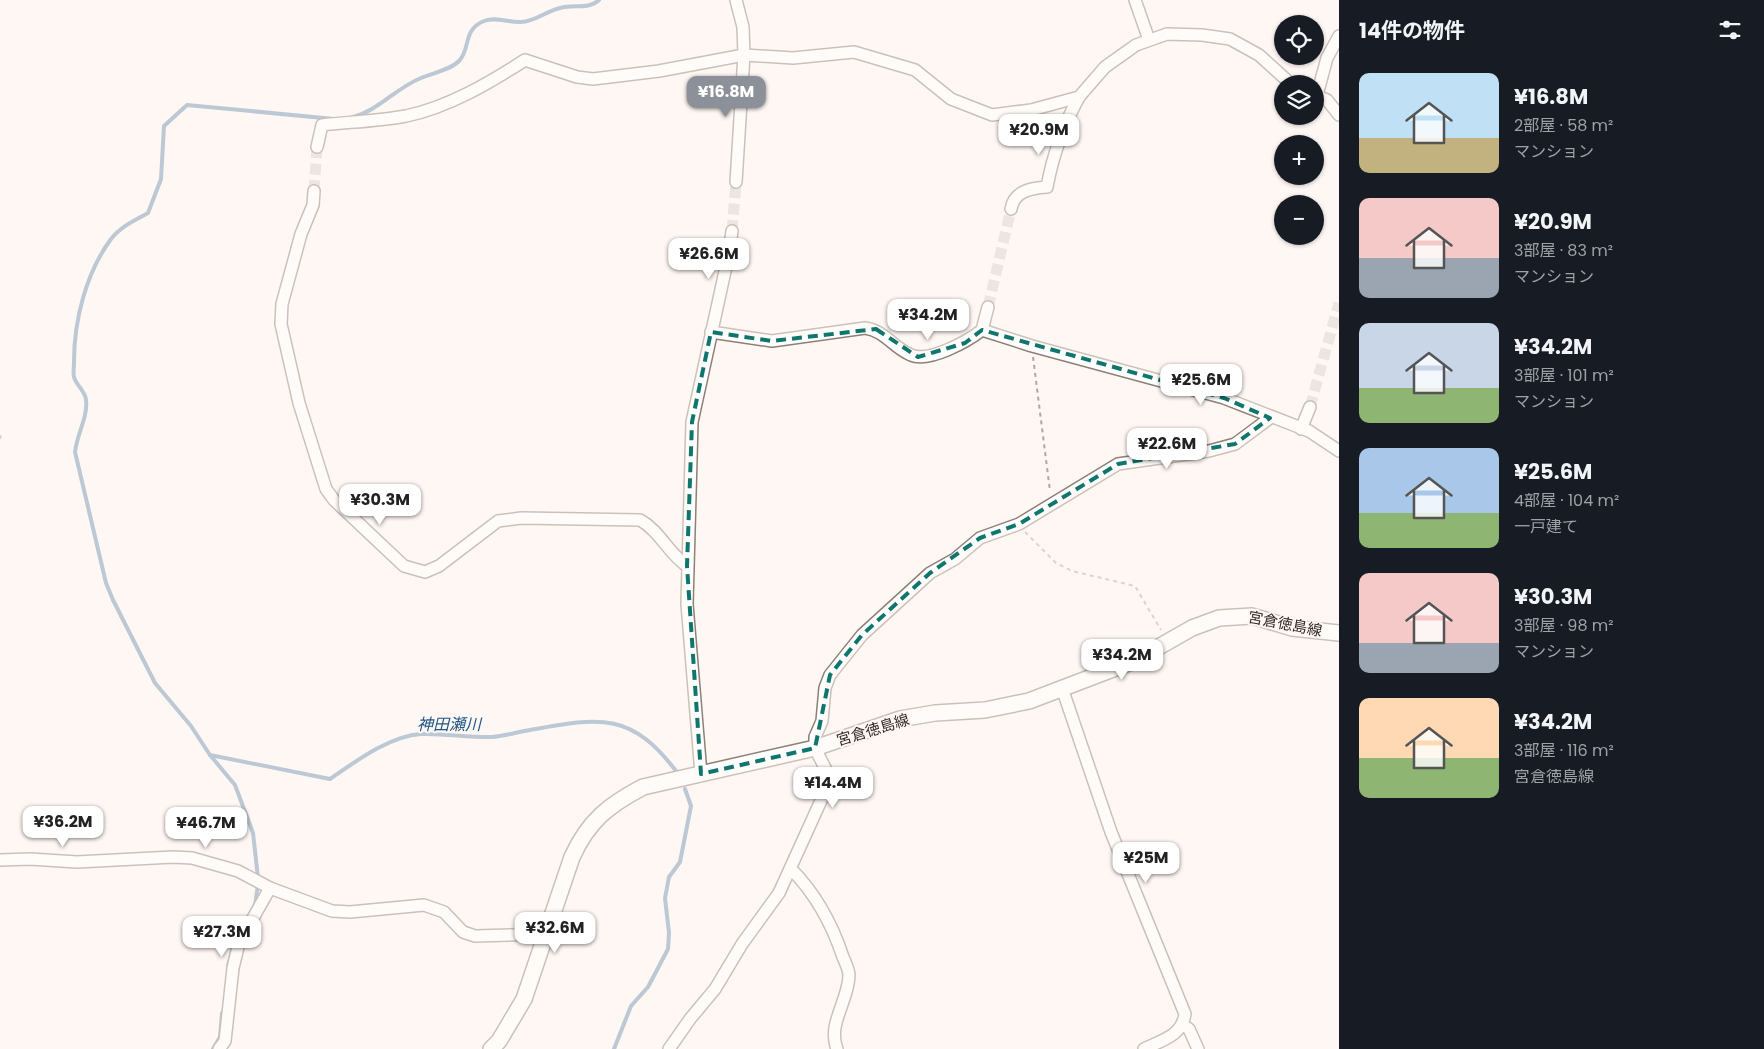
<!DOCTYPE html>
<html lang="ja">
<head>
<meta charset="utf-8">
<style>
  :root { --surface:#171b24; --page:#20242c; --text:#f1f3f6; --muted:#9ea1a6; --accent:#8c9099 }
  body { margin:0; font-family:Poppins,"Noto Sans JP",sans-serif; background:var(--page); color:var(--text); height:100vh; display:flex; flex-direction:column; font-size:19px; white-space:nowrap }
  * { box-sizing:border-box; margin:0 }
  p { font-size:16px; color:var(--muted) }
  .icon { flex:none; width:28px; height:28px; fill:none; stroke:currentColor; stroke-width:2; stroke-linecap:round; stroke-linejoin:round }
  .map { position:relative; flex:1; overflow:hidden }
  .details { display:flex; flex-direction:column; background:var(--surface); width:425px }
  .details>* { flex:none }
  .tools { position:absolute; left:1274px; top:15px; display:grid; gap:10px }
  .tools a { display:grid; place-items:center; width:50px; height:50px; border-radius:50%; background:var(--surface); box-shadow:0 1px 4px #0004; font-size:25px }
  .price { position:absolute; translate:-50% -42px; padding:0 11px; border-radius:10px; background:#fff; color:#222; font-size:16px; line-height:32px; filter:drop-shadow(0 1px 2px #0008) }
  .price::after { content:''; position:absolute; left:50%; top:30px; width:15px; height:11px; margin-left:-8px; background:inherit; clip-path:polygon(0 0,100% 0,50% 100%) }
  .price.current { background:var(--accent); color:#fff }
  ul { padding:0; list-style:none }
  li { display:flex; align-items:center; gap:15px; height:125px; padding:0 20px }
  li span { display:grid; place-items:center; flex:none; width:140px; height:100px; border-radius:10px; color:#555 }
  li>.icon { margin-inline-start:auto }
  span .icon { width:60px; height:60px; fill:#fffc; stroke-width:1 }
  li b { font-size:21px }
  h2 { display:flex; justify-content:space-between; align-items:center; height:60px; padding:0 20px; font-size:21px }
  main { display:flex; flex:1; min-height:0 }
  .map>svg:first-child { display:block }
</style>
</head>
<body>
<main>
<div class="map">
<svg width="1339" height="1049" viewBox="0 0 1339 1049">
  <rect width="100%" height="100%" fill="#fff7f3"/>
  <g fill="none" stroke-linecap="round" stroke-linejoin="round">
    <g stroke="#6a8eb0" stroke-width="4">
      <path d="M353,117C379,110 396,88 421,78C433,73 450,70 459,61C471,49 462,30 484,21C497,16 509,23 521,22C535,22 546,11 560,8C574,4 588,10 599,0"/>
      <path d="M210,755L330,779C355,762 389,736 421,734C444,733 469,738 492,737C505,736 518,732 530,730C601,717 632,711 679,775"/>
      <path d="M258,878L253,833L235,785L210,755L191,726L155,683L113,600L106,583L75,452C77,434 88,417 86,400C86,392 76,385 74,377C73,373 74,366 74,362C74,320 86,273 111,239C120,227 135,220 148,213L161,179L164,126L187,105L334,119"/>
      <polyline points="255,905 258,885"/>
      <polyline points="228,966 236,935 247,918"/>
      <polyline points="213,1049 220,1037 222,1013"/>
      <polyline points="614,1049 631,1006 648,987 668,949 669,933 665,898 669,877 680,862 691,806 685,789"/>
    </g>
    <g stroke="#d5ceca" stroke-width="11" stroke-dasharray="11 5.5" stroke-linecap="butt">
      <polyline points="314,191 317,147"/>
      <polyline points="732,231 736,182"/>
      <polyline points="988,307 1011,209"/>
      <polyline points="1310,407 1339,303"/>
    </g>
    <g stroke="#8f7f75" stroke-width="14">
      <g id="minor">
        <polyline points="1135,0 1149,40"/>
        <polyline points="1315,95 1327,100 1339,115"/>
        <polyline points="1317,95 1327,58 1339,36"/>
        <path d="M317,147L322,125C349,122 379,121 406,116C449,107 489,83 525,60L577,77L593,79L659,71L744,55L793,58L854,52L915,70L951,99L992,115L1031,110L1079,97L1105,67L1136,45L1167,34L1202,35L1230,39L1259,55L1291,84"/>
        <polyline points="736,182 744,55 743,27 736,0"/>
        <path d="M314,191L313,205L301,234L282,304L281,324L299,403L326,489L334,500L404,566L425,572L439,566L498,521L521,518L640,520C660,531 668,553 687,566"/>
        <path d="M1011,209C1014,191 1031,188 1047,187C1053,154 1063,126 1079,97"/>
        <polyline points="982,330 988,307"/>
        <path d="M711,332L772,341L865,328C886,331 893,348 911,355C929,363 968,341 982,330L1032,346L1224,398L1309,431L1339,451"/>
        <polyline points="1301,429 1310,407"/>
        <path d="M1062,688L1111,832L1185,1014C1182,1036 1162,1040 1144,1049"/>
        <polyline points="701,774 687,604 692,422 729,253 732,231"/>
        <polyline points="0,860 30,859 77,862 173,857 192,858 238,871 270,888 332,911 350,912 424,905 444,912 463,932 475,936 546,934"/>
        <path d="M791,869C816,894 832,924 843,957C845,962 849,970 849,975C849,1000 827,1024 837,1049"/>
        <polyline points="1183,1025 1189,1029 1198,1049"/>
        <polyline points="219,1049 225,1041 233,968 239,943 270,888"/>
        <polyline points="669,1049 690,1019 715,989 742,944 779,893 829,783 827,772 815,748 815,737 822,721 825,688 830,675 862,635 930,573 955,559 980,538 1019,524 1118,464 1209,451 1235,444 1270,418"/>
      </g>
    </g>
    <g stroke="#8f7f75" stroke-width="18">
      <path id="secondary" d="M491,1049L499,1041L524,999L572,857C589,820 609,805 643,787L815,748L900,719L935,713L985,710L1029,701L1134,661L1192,628L1219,618L1252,616L1292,628L1339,633"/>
    </g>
    <g stroke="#aea7a3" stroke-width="2" stroke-dasharray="4 4" stroke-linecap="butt">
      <polyline points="1033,357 1050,491"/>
      <polyline points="0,439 1,435"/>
      <polyline points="1025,532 1056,563 1072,571 1135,586 1161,630"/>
    </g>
    <use href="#minor" stroke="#fff" stroke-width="11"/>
    <use href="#secondary" stroke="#fff" stroke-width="15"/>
  </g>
  <path d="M0 0H1339V1049H0ZM876,329L918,357L965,343L982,330L1224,398L1270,418L1235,444L1118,464L1019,524L980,538L930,573L862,635L830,675L815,748L701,774L687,566L692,422L711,332L772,341Z" fill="#fff7f3" fill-opacity=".55" fill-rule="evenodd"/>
  <path fill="none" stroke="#0f766e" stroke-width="4" stroke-dasharray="10 6" stroke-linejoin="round" d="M876,329L918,357L965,343L982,330L1224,398L1270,418L1235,444L1118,464L1019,524L980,538L930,573L862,635L830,675L815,748L701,774L687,566L692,422L711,332L772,341Z"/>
  <g text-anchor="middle" stroke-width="4" stroke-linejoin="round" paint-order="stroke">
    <g font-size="15" fill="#2f2925" stroke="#fff7f3">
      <text transform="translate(1285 624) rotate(11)" y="5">宮倉徳島線</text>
      <text transform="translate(873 730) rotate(-17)" y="5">宮倉徳島線</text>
    </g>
    <g font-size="16" font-style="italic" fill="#1d5685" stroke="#fff7f3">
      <text x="449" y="730">神田瀬川</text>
    </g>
  </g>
</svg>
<div class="tools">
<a><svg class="icon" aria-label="locate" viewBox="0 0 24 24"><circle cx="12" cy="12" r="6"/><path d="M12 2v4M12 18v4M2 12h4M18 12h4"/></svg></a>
<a><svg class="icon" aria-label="layers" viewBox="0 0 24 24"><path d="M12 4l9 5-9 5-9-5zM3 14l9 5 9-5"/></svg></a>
<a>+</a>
<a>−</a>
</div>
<b class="price current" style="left:726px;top:118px">¥16.8M</b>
<b class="price" style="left:1039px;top:156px">¥20.9M</b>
<b class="price" style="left:709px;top:280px">¥26.6M</b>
<b class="price" style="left:928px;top:341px">¥34.2M</b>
<b class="price" style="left:1201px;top:406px">¥25.6M</b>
<b class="price" style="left:1167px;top:470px">¥22.6M</b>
<b class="price" style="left:380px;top:526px">¥30.3M</b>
<b class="price" style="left:1122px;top:681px">¥34.2M</b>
<b class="price" style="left:833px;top:809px">¥14.4M</b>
<b class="price" style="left:63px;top:848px">¥36.2M</b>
<b class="price" style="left:206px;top:849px">¥46.7M</b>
<b class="price" style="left:1146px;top:884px">¥25M</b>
<b class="price" style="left:555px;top:954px">¥32.6M</b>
<b class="price" style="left:222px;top:958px">¥27.3M</b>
</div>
<section class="details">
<h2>14件の物件<svg class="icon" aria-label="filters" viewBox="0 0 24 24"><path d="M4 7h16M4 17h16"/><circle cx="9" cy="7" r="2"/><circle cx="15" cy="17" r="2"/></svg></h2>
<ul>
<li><span style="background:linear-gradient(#bfe0f5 65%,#c2b280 0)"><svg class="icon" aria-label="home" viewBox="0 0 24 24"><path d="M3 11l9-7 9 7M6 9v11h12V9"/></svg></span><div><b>¥16.8M</b><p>2部屋 · 58 m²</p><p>マンション</p></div></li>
<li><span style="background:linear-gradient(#f6c9c9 60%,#9aa5b1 0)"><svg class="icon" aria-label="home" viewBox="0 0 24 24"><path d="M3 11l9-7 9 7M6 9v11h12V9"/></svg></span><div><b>¥20.9M</b><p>3部屋 · 83 m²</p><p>マンション</p></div></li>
<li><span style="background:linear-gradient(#c9d6e8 65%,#8fb573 0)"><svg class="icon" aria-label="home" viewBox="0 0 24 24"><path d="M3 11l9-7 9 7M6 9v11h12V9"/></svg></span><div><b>¥34.2M</b><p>3部屋 · 101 m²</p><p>マンション</p></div></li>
<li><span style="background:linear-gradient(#a9c7e8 65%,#8fb573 0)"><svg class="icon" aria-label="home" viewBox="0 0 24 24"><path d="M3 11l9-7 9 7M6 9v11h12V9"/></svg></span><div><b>¥25.6M</b><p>4部屋 · 104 m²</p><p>一戸建て</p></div></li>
<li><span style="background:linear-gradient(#f6c9c9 70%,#9aa5b1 0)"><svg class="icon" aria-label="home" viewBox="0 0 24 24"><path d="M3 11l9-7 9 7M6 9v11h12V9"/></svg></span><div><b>¥30.3M</b><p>3部屋 · 98 m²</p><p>マンション</p></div></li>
<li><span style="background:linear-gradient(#ffd9b3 60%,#8fb573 0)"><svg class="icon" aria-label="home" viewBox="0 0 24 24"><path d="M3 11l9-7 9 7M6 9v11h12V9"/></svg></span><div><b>¥34.2M</b><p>3部屋 · 116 m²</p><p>宮倉徳島線</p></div></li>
</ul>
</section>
</main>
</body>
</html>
